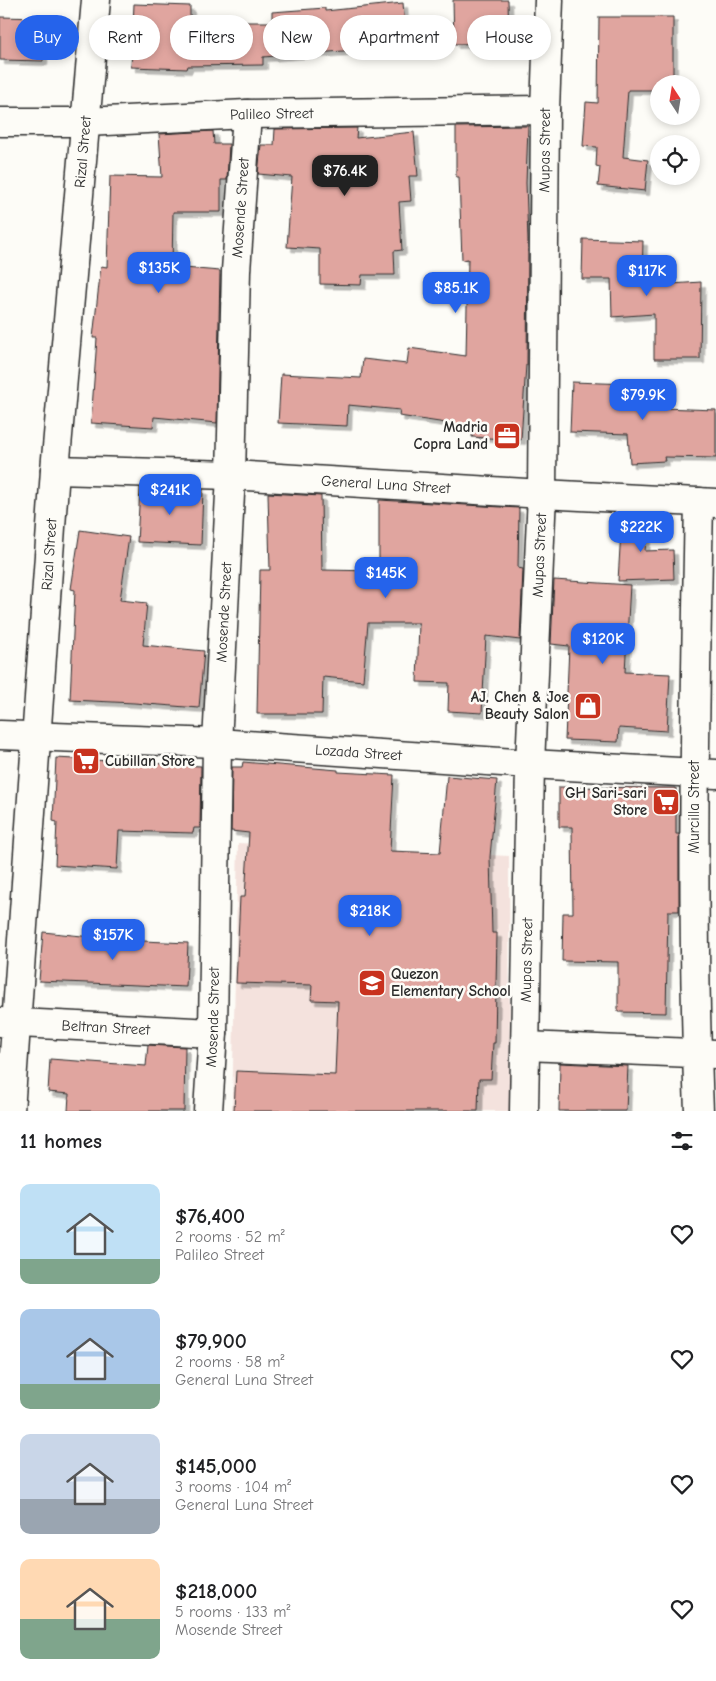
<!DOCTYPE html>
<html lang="en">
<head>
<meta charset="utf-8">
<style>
  :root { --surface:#fff; --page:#f6f6f6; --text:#202124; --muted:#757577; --accent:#2563eb }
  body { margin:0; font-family:"Comic Neue",sans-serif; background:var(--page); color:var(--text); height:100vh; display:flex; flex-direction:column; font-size:19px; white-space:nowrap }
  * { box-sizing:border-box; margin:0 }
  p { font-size:16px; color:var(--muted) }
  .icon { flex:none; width:28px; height:28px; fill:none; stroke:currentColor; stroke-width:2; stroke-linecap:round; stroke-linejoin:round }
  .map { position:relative; height:1111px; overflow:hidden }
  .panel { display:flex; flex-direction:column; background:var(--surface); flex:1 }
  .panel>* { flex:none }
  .guide { position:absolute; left:15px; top:15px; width:686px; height:45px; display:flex; gap:10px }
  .needle { width:32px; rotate:348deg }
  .buttons { position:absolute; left:650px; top:75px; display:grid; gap:10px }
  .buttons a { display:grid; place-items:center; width:50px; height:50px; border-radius:50%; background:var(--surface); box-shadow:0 2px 8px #0003; font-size:25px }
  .price { position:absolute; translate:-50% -42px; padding:0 11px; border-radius:10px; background:var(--accent); color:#fff; font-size:16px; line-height:32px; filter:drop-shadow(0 1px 2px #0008) }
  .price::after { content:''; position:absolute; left:50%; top:30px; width:15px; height:11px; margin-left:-8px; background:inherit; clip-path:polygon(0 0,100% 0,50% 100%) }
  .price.current { background:#222; color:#fff }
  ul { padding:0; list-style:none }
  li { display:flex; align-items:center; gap:15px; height:125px; padding:0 20px }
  li span { display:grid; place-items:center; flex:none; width:140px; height:100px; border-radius:10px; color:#555 }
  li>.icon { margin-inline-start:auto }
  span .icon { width:60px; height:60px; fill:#fffc; stroke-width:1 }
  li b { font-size:21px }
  h2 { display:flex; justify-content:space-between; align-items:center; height:60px; padding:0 20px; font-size:21px }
  .tag { padding:0 18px; border-radius:22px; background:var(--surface); box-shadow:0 2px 8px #0003; font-size:18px; line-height:45px }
  .tag.current { background:var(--accent); color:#fff }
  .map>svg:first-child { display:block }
</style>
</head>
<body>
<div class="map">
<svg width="716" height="1111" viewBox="0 0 716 1111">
  <defs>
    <filter id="shadow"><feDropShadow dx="4.5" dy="4.5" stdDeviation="0" flood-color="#0004"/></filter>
  </defs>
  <rect width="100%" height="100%" fill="#fdfcf7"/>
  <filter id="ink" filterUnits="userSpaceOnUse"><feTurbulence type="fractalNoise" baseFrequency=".02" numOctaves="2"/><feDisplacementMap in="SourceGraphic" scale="10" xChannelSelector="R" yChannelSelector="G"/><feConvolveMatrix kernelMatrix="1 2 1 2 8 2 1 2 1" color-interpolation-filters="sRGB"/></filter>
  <g filter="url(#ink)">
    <polygon fill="#f4e2dd" points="238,843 509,856 510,1111 232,1111"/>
    <g fill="#e0a59f" stroke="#2b2b2b" filter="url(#shadow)">
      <polygon points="453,0 508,0 509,43 454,44"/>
      <polygon points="403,3 407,50 370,53 370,49 263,57 263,65 188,66 187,69 131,67 134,4 190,6 190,22 272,22 272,12 325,8 325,11"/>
      <polygon points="0,17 44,18 43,61 0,60"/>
      <polygon points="599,17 673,17 673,84 659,84 659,90 628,90 623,157 648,160 645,191 598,186 600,167 596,166 597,147 583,146 586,102 598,103"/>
      <polygon points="528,126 526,183 528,241 527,365 526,365 521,440 472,437 473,427 399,416 400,410 348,405 347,426 278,423 281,374 361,378 363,359 407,364 409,348 466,356 468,259 462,260 459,177 456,177 456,127"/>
      <polygon points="357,128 356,138 414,132 418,176 409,176 411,201 399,202 402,250 394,251 395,275 362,275 361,285 320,284 320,249 287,247 292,177 258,174 261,145 274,145 275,129"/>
      <polygon points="213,131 214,144 229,144 227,180 221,180 221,212 173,212 172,267 220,271 217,423 154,417 153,427 91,423 97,338 93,338 101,266 107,267 110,176 162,177 159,134"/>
      <polygon points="583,239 643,241 642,286 701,282 700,359 654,359 654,314 612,317 611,279 582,279"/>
      <polygon points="572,382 660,385 662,408 716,410 716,458 664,457 665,461 630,463 628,434 570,432"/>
      <polygon points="140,488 203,490 201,545 137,542"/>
      <polygon points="268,493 321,496 322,570 379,571 379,500 519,508 518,568 523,569 520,640 486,636 482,713 448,711 449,683 417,682 419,623 368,623 363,681 323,677 322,714 257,714 260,570 270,570"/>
      <polygon points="622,514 648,515 645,551 673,550 674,579 618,581"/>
      <polygon points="80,530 129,537 120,600 147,603 143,645 204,651 199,708 134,703 70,700 75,590 71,589"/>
      <polygon points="554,580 630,585 625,672 670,674 667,731 619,728 618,742 565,740 569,646 551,644"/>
      <polygon points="56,758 201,766 200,828 194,828 193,833 119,831 117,869 55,865 57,822 53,821"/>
      <polygon points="243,762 338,770 338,772 394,775 390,851 440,853 447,776 497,780 490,857 492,933 497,933 495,1043 493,1043 491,1079 479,1079 478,1111 234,1111 236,1071 335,1075 338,1001 311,1000 312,985 236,983 240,897 245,897 249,833 231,831 232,767 242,767"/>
      <polygon points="559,787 676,788 676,834 679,834 679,911 668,911 666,1013 618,1012 618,962 562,961 563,913 573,913 572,827 559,827"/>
      <polygon points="43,932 121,940 188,943 186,987 39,981"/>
      <polygon points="148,1045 185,1047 184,1111 68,1111 69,1094 48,1092 50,1059 146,1066"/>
      <polygon points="560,1063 628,1066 626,1111 559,1111"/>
    </g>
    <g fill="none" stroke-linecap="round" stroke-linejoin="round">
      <g stroke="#2b2b2b" stroke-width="31">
        <g id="minor">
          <path id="s1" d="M0,122H86L247,114L545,110"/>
          <path id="s2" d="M55,470L231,475L542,494L716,503"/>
          <path d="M699,502C695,705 691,908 699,1111"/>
          <path id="s3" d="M0,735L217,743L530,764L716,774"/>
          <path id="s4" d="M0,1022L213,1033"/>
          <polyline points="526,1046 716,1054"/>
          <path id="s5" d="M10,1111L55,470L96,0"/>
          <path id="s6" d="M208,1111L213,1033L217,743L231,475L236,271L247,114"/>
          <path id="s7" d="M524,1111L530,764L542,494L545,110L549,0"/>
        </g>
      </g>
      <use href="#minor" stroke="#fdfcf7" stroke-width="28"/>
    </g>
  </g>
  <defs>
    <g id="office-square" transform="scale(1.4375)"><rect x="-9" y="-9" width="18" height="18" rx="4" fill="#c8321e" stroke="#fdfcf7"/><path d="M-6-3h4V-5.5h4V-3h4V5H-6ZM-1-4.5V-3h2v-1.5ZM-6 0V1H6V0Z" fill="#fff"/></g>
    <g id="shop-square" transform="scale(1.4375)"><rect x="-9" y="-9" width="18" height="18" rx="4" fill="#c8321e" stroke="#fdfcf7"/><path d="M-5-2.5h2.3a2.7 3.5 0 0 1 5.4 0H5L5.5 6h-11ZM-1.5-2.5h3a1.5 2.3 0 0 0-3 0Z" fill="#fff"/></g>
    <g id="supermarket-square" transform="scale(1.4375)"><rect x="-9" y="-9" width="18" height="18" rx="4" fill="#c8321e" stroke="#fdfcf7"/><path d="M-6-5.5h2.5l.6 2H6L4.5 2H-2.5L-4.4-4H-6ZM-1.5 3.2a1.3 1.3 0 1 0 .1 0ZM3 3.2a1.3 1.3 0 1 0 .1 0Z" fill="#fff"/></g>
    <g id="school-square" transform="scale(1.4375)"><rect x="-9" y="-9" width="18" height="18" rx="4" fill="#c8321e" stroke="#fdfcf7"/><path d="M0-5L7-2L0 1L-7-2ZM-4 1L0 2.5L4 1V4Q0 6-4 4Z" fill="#fff"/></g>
  </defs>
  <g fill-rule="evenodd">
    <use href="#office-square" x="507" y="436"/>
    <use href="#shop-square" x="588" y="706"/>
    <use href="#supermarket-square" x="86" y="761"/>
    <use href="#supermarket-square" x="666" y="802"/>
    <use href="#school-square" x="372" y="983"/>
  </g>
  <g text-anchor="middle" stroke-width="5" stroke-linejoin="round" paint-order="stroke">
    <g font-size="15" fill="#2b2b2b" stroke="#fdfcf7">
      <text dy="5" stroke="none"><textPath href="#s1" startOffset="272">Palileo Street</textPath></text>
      <text dy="5" stroke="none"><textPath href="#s7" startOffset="961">Mupas Street</textPath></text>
      <text dy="5" stroke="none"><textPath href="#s5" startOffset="962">Rizal Street</textPath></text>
      <text dy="5" stroke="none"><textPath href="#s6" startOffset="904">Mosende Street</textPath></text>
      <text dy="5" stroke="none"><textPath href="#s2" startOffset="331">General Luna Street</textPath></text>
      <text dy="5" stroke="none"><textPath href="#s5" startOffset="558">Rizal Street</textPath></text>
      <text dy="5" stroke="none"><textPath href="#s7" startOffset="556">Mupas Street</textPath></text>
      <text dy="5" stroke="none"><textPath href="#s6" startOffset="499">Mosende Street</textPath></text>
      <text dy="5" stroke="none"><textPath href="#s3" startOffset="359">Lozada Street</textPath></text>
      <text transform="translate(694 807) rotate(-90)" y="5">Murcilla Street</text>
      <text dy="5" stroke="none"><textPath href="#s7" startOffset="151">Mupas Street</textPath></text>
      <text dy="5" stroke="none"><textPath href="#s6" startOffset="94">Mosende Street</textPath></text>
      <text dy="5" stroke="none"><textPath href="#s4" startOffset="106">Beltran Street</textPath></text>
    </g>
    <g font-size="15" font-weight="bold" fill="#2b2b2b" stroke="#fdfcf7" text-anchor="end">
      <text x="488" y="432">Madria<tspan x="488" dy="17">Copra Land</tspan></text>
      <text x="569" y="702">AJ, Chen &amp; Joe<tspan x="569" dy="17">Beauty Salon</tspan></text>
      <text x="105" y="766" text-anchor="start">Cubillan Store</text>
      <text x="647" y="798">GH Sari-sari<tspan x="647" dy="17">Store</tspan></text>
      <text x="391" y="979" text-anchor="start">Quezon<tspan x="391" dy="17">Elementary School</tspan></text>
    </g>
  </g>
</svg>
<div class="buttons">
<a><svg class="needle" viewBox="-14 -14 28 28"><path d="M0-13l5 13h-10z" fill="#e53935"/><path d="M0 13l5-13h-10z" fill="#757577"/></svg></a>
<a><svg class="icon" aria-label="locate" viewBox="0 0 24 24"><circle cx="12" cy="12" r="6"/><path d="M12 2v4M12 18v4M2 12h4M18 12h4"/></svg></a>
</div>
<b class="price current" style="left:345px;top:197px">$76.4K</b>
<b class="price" style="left:159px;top:294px">$135K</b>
<b class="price" style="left:647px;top:297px">$117K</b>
<b class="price" style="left:456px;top:314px">$85.1K</b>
<b class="price" style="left:643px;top:421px">$79.9K</b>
<b class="price" style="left:170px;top:516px">$241K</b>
<b class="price" style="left:641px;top:553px">$222K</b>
<b class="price" style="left:386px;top:599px">$145K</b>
<b class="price" style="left:603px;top:665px">$120K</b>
<b class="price" style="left:370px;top:937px">$218K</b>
<b class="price" style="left:113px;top:961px">$157K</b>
<div class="guide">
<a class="tag current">Buy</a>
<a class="tag">Rent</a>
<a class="tag">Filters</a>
<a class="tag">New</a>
<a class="tag">Apartment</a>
<a class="tag">House</a>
</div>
</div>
<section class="panel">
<h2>11 homes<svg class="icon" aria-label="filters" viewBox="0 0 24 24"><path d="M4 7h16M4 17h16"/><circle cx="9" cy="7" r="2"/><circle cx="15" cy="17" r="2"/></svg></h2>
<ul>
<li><span style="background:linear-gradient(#bfe0f5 75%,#7fa58c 0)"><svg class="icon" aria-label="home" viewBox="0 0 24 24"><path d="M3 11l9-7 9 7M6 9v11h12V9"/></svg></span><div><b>$76,400</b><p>2 rooms · 52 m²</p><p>Palileo Street</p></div><svg class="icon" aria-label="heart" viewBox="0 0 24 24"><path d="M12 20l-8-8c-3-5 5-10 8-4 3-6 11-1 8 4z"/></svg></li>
<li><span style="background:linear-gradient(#a9c7e8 75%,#7fa58c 0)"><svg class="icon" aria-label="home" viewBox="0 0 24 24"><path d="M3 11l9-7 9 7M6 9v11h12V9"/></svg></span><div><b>$79,900</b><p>2 rooms · 58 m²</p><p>General Luna Street</p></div><svg class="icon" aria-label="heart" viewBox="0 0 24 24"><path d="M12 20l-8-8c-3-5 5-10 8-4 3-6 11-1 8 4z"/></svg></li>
<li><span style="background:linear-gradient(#c9d6e8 65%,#9aa5b1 0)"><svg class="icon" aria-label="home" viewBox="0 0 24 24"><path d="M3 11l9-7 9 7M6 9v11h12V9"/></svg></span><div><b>$145,000</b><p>3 rooms · 104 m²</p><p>General Luna Street</p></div><svg class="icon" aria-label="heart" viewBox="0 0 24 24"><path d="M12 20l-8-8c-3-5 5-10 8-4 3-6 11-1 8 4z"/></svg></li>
<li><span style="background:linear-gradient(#ffd9b3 60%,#7fa58c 0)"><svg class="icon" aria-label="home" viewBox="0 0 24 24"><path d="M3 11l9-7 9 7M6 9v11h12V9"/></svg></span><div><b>$218,000</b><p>5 rooms · 133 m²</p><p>Mosende Street</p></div><svg class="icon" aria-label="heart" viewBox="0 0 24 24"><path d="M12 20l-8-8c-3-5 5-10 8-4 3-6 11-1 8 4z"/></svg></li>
</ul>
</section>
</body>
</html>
